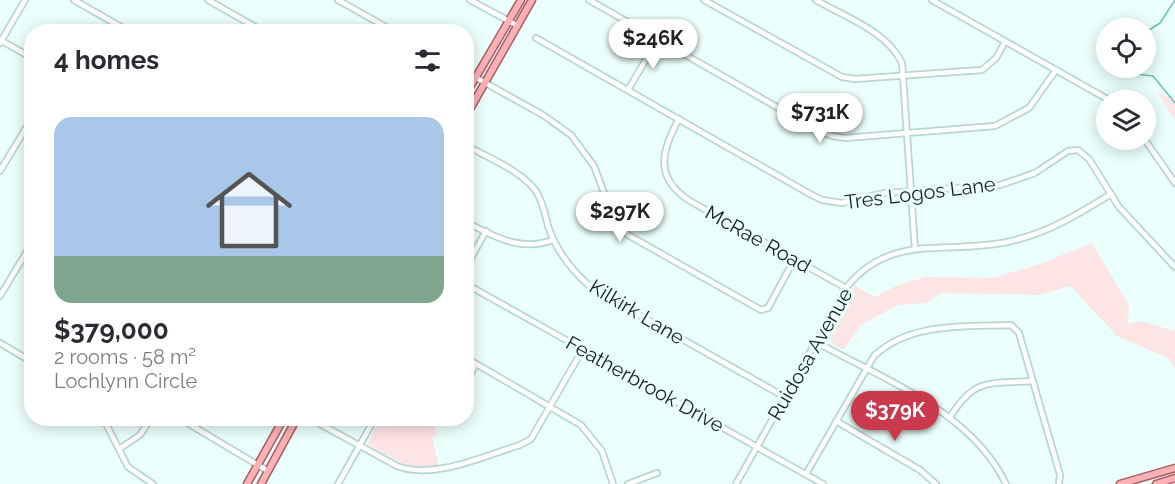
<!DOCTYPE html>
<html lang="en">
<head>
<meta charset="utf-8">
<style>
  :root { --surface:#fff; --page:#f7f7f7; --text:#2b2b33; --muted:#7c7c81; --accent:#ca394e }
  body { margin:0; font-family:Raleway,sans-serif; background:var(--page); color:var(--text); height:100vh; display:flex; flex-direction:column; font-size:22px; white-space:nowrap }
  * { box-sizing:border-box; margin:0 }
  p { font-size:20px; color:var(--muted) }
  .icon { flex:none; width:33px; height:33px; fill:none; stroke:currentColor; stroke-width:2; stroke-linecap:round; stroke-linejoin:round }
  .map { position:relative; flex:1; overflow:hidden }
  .drawer { position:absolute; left:24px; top:24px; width:450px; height:402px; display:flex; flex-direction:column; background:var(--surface); border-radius:24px; box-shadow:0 3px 15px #0003 }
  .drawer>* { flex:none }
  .controls { position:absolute; left:1096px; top:18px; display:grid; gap:12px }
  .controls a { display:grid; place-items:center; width:60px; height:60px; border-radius:50%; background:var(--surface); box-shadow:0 3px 15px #0003; font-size:30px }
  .price { position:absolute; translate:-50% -51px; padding:0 14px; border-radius:21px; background:#fff; color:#222; font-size:20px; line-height:39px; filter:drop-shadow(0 2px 3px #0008) }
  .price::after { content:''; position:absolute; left:50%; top:36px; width:18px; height:14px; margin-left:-9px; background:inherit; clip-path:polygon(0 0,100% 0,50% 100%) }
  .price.active { background:var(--accent); color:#fff }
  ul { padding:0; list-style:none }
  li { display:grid; align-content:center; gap:12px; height:318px; padding:0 30px }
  li span { display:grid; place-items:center; height:186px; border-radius:18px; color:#555 }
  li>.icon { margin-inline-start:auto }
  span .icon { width:108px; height:108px; fill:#fffc; stroke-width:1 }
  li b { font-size:26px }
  h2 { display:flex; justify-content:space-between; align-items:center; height:72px; padding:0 30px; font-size:26px }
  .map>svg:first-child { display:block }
</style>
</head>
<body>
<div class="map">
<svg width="1175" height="484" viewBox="0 0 1175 484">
  <rect width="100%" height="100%" fill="#ebfffc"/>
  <g fill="#fde4e5">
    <polygon points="1157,91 1175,101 1175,121"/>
    <path d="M1092,243L1129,305L1128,324L1142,321L1174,331L1175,324V370L1170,359L1117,336L1070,286L1039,295L941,293L926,303L898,305L861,325L843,350C812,336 843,305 855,286L875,297L898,285L926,277L992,278L1040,264Z"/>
    <polygon points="380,419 433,419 437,436 432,437 439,467 410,467 369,446 368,443"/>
  </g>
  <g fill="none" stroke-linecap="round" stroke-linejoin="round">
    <g stroke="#68c3ba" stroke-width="1.5">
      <polyline points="1146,32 1160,23 1175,0"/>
      <polyline points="1130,68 1135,74 1153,76 1175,103"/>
    </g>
    <g stroke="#b7d7d2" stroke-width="8">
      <g id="minor">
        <polyline points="74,0 130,32"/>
        <polyline points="208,0 264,32"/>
        <polyline points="338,0 395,32"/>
        <polyline points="470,0 518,26"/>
        <polyline points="589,0 812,127 832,136 845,138 995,126 1029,108 1056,70"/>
        <polyline points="704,0 842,77 855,79 982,70 996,58 1005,42"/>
        <path d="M816,0C845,17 887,31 902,63L915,249"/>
        <polyline points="932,0 1109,100"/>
        <polyline points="536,38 810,194 822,200 842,203 885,193 1000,185 1035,173 1068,151 1078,150 1089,159 1119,207 1175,267"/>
        <polyline points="0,40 32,58"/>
        <polyline points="0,43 25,0"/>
        <polyline points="466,72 543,115 571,135 594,166 613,217 628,235 761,310 768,308 794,260"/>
        <polyline points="628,90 658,39"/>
        <path d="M679,119C661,151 654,178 690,201L846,288"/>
        <polyline points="1145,140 1175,183"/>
        <path d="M471,148C493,160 521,171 536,191C543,202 545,214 548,226C556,251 573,272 593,289L785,397"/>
        <polyline points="0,171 32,118"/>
        <path d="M466,222C495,237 521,252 553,240"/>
        <polyline points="466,267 486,231"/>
        <polyline points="466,284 823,484"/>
        <polyline points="0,296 32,243"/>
        <path d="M816,342C883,379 972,412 1006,484"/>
        <polyline points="0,343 32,362"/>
        <polyline points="466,358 581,425 602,451 613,484"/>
        <polyline points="466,382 476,364"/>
        <path d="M950,417C975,377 989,384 1032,381"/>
        <polyline points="103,418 128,467 153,484"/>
        <polyline points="179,418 268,471"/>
        <path d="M309,418L397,466C433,480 484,456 520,445L531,439L583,349"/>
        <polyline points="836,421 920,470 936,484"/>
        <polyline points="119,449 140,435 151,418"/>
        <path d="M806,474L874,356C910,322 964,327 1011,325L1019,333L1060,475L1059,484"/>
        <polyline points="338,484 375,418"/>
        <polyline points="628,484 657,473"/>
        <path d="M736,484L846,288C890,232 946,255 1007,242C1046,234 1077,215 1111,194"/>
      </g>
    </g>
    <g stroke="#a95d63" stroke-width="9">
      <g id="major">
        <polyline points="466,94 521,0"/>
        <polyline points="466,116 532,0"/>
        <polyline points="247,484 284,418"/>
        <polyline points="261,484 297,418"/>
        <polyline points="1120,484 1175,468"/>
        <polyline points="1156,484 1175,478"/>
      </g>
    </g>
    <use href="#minor" stroke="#fff" stroke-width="4.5"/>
    <use href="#major" stroke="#fbb1b6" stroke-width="6"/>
  </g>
  <g text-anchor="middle" stroke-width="6" stroke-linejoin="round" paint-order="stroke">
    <g font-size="20" fill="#162221" stroke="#ebfffc">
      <text transform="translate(920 193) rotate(-7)" y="7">Tres Logos Lane</text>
      <text transform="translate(758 239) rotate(29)" y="7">McRae Road</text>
      <text transform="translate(637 312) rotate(31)" y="7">Kilkirk Lane</text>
      <text transform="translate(810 354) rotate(-60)" y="7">Ruidosa Avenue</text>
      <text transform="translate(645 384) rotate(29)" y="7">Featherbrook Drive</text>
    </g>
  </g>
</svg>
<div class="controls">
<a><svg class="icon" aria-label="locate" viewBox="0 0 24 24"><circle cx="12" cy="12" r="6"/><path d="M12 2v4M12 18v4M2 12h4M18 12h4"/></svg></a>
<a><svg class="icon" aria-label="layers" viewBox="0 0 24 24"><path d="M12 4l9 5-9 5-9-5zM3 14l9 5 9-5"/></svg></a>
</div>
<b class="price" style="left:653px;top:70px">$246K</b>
<b class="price" style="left:820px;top:144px">$731K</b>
<b class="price" style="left:620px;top:243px">$297K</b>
<b class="price active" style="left:895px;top:442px">$379K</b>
<section class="drawer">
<h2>4 homes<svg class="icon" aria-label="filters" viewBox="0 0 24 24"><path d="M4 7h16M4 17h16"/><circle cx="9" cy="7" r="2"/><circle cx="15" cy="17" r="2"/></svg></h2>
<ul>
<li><span style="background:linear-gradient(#a9c7e8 75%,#7fa58c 0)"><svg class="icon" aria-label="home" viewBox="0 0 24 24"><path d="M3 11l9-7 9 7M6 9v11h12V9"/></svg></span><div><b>$379,000</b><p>2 rooms · 58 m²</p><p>Lochlynn Circle</p></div></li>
</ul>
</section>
</div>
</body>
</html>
